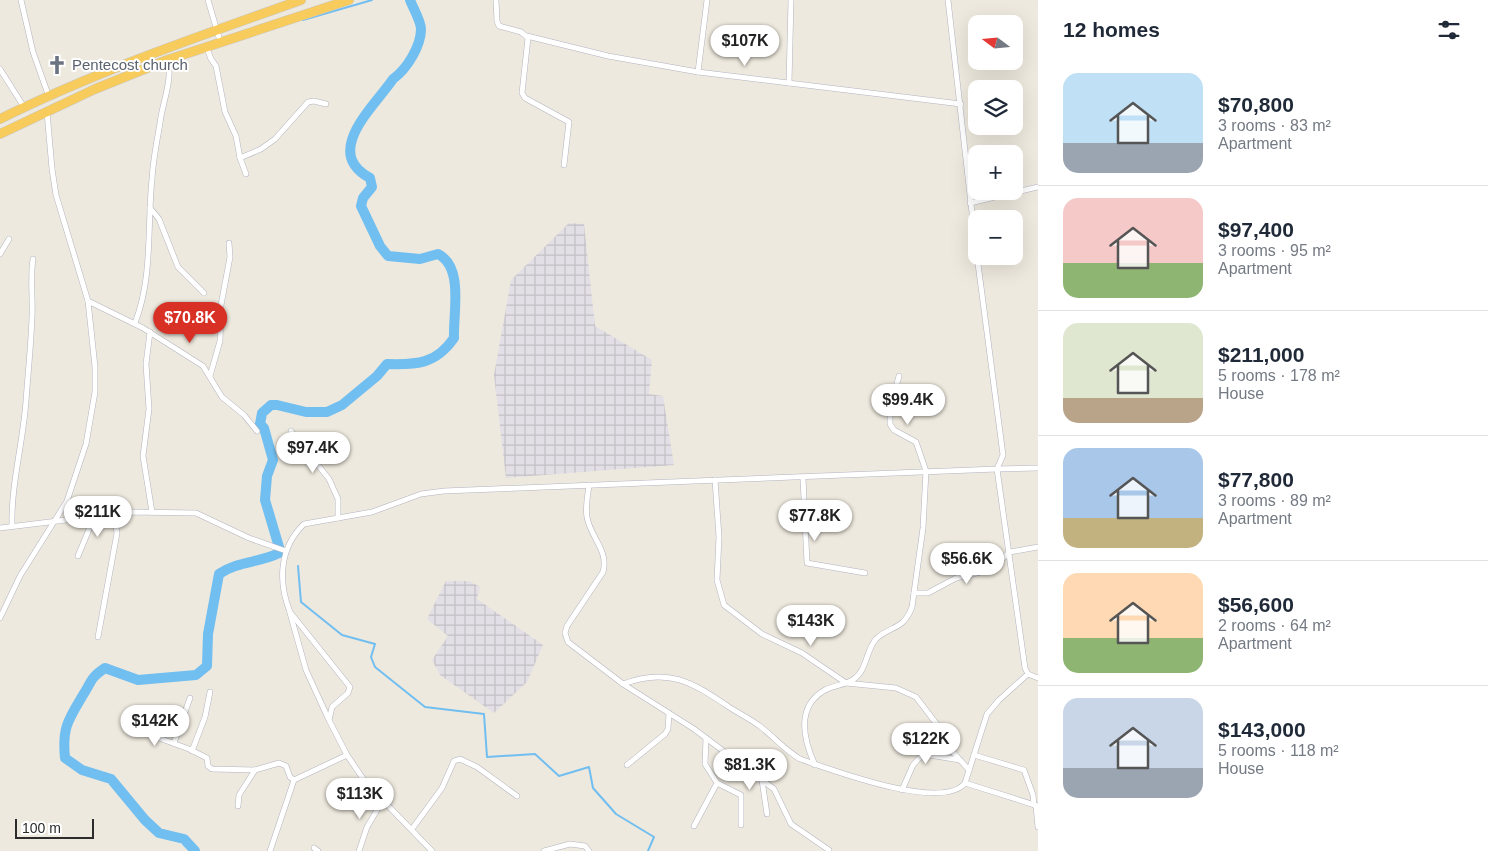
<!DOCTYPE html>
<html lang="en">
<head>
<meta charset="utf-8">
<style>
  :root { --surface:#fff; --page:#f6f6f7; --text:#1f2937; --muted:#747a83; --line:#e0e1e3; --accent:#d93025 }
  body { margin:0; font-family:Arial,sans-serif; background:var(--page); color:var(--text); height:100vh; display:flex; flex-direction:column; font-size:19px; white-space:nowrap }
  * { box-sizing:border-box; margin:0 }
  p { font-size:16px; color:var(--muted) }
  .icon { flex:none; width:28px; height:28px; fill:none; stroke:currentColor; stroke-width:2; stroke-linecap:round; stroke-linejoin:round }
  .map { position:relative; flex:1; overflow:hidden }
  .drawer { display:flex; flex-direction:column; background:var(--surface); width:450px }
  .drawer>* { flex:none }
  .needle { width:32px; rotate:286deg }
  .tools { position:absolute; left:968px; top:15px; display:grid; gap:10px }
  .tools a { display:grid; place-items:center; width:55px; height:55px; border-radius:10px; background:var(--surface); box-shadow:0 5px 20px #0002; font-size:25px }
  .scale { position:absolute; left:15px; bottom:12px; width:79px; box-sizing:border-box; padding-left:5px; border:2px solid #2c2c2c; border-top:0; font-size:14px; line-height:18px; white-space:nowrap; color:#2c2c2c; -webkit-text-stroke:4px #fff; paint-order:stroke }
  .price { position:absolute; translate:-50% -42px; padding:0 11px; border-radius:18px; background:#fff; color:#222; font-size:16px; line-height:32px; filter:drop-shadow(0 1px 2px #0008) }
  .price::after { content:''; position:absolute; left:50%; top:30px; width:15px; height:11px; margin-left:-8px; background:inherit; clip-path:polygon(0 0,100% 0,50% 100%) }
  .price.selected { background:var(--accent); color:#fff }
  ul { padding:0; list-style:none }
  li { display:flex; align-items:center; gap:15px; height:125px; padding:0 25px }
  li+li { border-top:1px solid var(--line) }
  li span { display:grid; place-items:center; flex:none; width:140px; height:100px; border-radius:15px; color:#555 }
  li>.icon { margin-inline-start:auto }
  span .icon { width:60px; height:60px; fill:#fffc; stroke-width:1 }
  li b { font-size:21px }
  h2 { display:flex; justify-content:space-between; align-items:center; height:60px; padding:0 25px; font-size:21px }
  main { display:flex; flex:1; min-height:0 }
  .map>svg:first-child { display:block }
</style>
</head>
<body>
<main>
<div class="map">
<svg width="1038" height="851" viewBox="0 0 1038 851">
  <defs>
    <pattern id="industrial-grid" width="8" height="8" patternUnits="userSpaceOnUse" patternTransform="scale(1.25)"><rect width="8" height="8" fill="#e2dfe6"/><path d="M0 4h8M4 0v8" fill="none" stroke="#c2c0c5"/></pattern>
  </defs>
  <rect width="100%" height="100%" fill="#eee9de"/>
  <g fill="url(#industrial-grid)">
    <polygon points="569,223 584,224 595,326 652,360 649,394 663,396 674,465 506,478 494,375 511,280"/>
    <polygon points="446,581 469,581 480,587 477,599 543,645 527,682 494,713 440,675 432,660 448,636 427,619"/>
  </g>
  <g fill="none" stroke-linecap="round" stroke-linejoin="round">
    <g stroke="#71bef0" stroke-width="2">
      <polyline points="303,20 372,0"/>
      <polyline points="298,566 301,602 342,635 375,644 371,657 375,667 425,707 484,714 487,757 535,754 559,776 589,767 593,788 616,814 654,837 648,851"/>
    </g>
    <path stroke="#71bef0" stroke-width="10" d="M195,851L184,839L159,833L145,820L111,779L82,770L65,758C62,728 68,720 83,695C92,681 90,678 105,668L138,680L196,675L207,666L208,634L219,574C238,561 259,563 279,553V547L265,500L267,476L273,460L264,428L260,424L262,413L271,405H277L306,412H327L342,405L377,376L387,364C417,365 436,364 454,338C453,313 464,267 438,254L420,259L388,256L380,246L361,206L363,198L372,187L370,178C322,152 374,107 393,79C407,69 421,46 421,29C421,21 413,8 410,0"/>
    <g stroke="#b2b3c0" stroke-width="6">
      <g id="minor">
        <polyline points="21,0 33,52 49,97"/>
        <polyline points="208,0 220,41"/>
        <polyline points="496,0 497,21 499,26 521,32 528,38 522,93 525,98 569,122 564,165"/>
        <polyline points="948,0 976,248"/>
        <polyline points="527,36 608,56 698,72 961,104"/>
        <polyline points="206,46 211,59 216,66 225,112 236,136 240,158 246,174"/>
        <polyline points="0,69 24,107"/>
        <polyline points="698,72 707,0"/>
        <polyline points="789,83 791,0"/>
        <polyline points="240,158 261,149 275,139 308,102 314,101 326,104"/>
        <polyline points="970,203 1038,187"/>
        <polyline points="150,208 159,219 178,267 204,293"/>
        <polyline points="0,254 9,239"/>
        <polyline points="88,301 143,328 203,366 222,397 244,415 257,431"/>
        <path d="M135,323C153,277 147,227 152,179C153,160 157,141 160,123C162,104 174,76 167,60"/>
        <polyline points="150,332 146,364 149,409 143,456 152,512"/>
        <polyline points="210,376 220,341 221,305 230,257 229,243"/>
        <polyline points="291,431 329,479 338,499 338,518"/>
        <polyline points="1038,468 997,469 1025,668 1028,674 1038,678"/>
        <polyline points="803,478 807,563 865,573"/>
        <polyline points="715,480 719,537 717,580 724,605 762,634 802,653 846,683 896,688 916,697 942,731 951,750 969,770"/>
        <path d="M589,485C588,495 585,507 587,517C590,537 609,550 603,572L567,626L565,633L568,642L623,684L694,729L774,789L791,824L829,850"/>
        <path d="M12,526C11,484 23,443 26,401C28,373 31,345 32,317C33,297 30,278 33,259"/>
        <polyline points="0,528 132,512 196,513 249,538 286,551"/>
        <polyline points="78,556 90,527 88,517"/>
        <polyline points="914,593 928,593 956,578 989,570 1010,552 1038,547"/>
        <polyline points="290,613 306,670 328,718"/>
        <polyline points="0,618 20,576 67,501 86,444 95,392 95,367 88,301 56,195 52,169 47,112"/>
        <polyline points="98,637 117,533 116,527 107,515"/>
        <path d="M623,684C668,667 692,682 729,707C740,714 752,720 761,727C775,738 785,750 800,759C830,769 942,812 965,783L987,714L999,700L1028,674"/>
        <polyline points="126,726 189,749 207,758 208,766 212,769 255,770 279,763 286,766 290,777 294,780 347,755"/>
        <polyline points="174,743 190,698"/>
        <polyline points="192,751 205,717 210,692"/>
        <polyline points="974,755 1024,770 1033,795 1034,805"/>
        <polyline points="627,765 665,734 668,729 669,713"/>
        <path d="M815,765C803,739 796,706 825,690C834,685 846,685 854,679C867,670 866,650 876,639C891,625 903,631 912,607L923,528L926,471L916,442L894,430L890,424V409L899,376"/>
        <polyline points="762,780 767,814"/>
        <polyline points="717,783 741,795 741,825"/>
        <polyline points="965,783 1038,806"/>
        <polyline points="902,790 913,765 923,754 960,760"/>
        <polyline points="238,806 239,795 255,770"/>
        <polyline points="1036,806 1038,827"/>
        <polyline points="694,826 717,783 705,764 706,738"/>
        <polyline points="412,829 442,788 454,761 460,759 477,767 517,796"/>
        <polyline points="314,848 318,851"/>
        <polyline points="270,851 294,780"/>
        <polyline points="359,851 367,827 383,800"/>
        <path d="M432,851L366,783L347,755L329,720L332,707L348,693L350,687L290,612C278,582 279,548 304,524L372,512L421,494L444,491L997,469L1003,455L977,256"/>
        <polyline points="544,851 570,844 585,846 589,851"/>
      </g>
    </g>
    <g stroke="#c8c8c8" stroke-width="10">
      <g id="trunk">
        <path d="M0,119C97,71 200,36 301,0"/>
        <polyline points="0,134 95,89 167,60 349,0"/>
      </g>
    </g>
    <use href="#minor" stroke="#fff" stroke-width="5"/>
    <use href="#trunk" stroke="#f8cc5c" stroke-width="9"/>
  </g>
  <defs>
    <g id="church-bare" transform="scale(1.5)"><path d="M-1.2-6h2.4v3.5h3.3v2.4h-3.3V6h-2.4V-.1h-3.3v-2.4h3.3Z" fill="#6b7280" stroke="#fff" stroke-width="2.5" paint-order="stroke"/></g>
  </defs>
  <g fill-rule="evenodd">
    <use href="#church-bare" x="57" y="65"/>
  </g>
  <g text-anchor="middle" stroke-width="4" stroke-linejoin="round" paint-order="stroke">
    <g font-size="15" fill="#5b616d" stroke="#fff" text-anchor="start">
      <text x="72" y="70">Pentecost church</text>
    </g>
  </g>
</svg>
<div class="tools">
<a><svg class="needle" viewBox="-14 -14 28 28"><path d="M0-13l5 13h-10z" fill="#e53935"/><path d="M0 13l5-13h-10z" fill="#747a83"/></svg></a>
<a><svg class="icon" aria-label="layers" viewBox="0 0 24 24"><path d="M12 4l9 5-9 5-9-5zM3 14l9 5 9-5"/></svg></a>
<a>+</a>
<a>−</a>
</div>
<div class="scale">100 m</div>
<b class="price" style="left:745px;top:67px">$107K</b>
<b class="price selected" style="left:190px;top:344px">$70.8K</b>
<b class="price" style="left:908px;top:426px">$99.4K</b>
<b class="price" style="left:313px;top:474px">$97.4K</b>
<b class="price" style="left:98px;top:538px">$211K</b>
<b class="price" style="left:815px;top:542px">$77.8K</b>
<b class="price" style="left:967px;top:585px">$56.6K</b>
<b class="price" style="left:811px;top:647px">$143K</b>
<b class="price" style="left:155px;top:747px">$142K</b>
<b class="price" style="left:926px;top:765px">$122K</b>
<b class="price" style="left:750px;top:791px">$81.3K</b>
<b class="price" style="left:360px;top:820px">$113K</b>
</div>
<section class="drawer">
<h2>12 homes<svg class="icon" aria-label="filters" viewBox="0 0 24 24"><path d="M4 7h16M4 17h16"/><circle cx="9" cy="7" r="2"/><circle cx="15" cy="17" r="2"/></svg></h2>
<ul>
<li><span style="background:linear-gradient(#bfe0f5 70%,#9aa5b1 0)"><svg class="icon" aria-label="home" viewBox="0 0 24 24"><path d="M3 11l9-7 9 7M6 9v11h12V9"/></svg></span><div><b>$70,800</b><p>3 rooms · 83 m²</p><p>Apartment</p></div></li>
<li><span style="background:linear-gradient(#f6c9c9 65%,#8fb573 0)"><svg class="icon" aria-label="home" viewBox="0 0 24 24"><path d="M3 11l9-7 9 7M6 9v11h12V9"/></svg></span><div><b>$97,400</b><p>3 rooms · 95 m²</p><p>Apartment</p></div></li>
<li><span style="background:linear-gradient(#dfe7d0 75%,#b9a48a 0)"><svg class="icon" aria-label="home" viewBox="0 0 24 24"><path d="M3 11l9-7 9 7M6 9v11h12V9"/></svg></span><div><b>$211,000</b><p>5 rooms · 178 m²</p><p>House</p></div></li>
<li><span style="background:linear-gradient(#a9c7e8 70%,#c2b280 0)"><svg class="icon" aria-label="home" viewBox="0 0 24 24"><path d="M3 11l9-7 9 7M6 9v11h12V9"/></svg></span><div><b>$77,800</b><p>3 rooms · 89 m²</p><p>Apartment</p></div></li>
<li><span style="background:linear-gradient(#ffd9b3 65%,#8fb573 0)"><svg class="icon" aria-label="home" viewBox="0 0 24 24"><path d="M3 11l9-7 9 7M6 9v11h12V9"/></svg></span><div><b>$56,600</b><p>2 rooms · 64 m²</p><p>Apartment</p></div></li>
<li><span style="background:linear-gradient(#c9d6e8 70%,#9aa5b1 0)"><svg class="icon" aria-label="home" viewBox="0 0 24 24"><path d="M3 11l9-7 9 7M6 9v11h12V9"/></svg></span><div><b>$143,000</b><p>5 rooms · 118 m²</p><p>House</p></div></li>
</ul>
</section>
</main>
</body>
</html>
